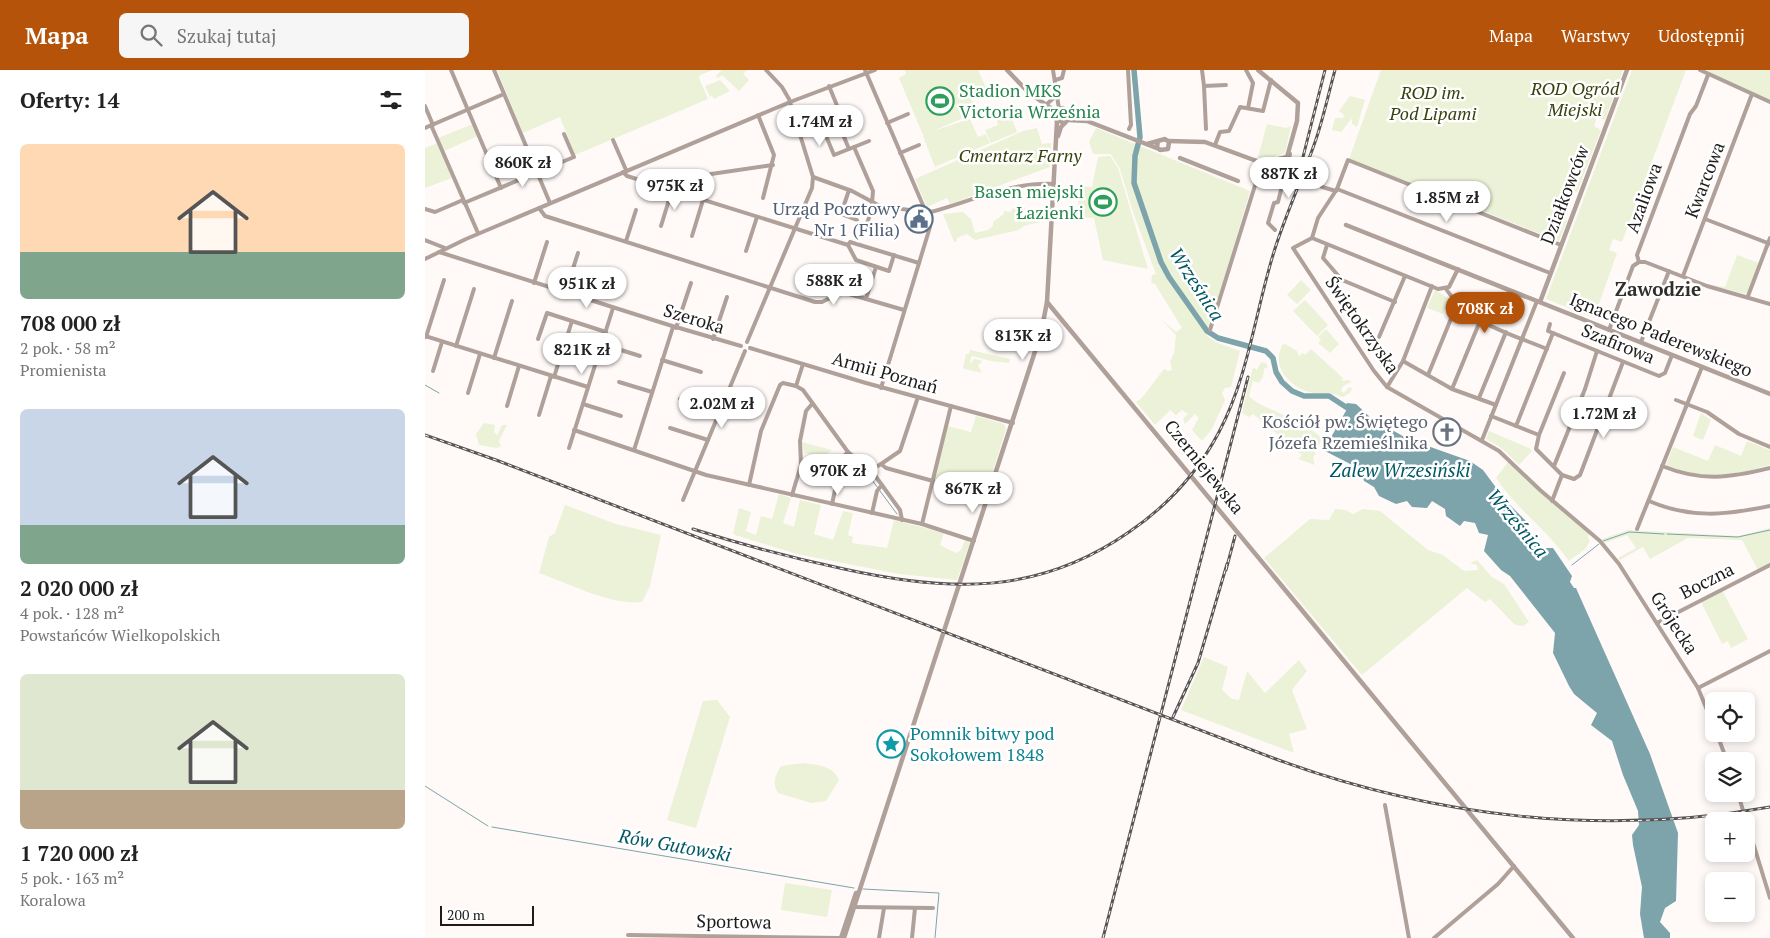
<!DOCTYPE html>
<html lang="pl">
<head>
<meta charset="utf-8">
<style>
  :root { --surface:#fff; --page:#f6f6f6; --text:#222; --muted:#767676; --accent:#b45309 }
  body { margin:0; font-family:"PT Serif",serif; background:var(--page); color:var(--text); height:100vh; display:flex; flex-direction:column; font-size:19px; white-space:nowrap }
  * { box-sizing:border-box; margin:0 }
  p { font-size:16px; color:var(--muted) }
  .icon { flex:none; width:28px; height:28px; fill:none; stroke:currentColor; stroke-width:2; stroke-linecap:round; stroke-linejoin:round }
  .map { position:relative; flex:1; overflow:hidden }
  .panel { display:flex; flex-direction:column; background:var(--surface); width:425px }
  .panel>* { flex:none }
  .controls { position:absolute; left:1280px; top:622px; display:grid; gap:10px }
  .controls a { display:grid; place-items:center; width:50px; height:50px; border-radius:8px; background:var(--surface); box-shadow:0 2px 8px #0003; font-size:25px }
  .scale { position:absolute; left:15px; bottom:12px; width:94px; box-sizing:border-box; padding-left:5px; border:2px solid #1e1c1b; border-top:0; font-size:14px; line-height:18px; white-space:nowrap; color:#1e1c1b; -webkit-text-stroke:4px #fff; paint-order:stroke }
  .price { position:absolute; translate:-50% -42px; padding:0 11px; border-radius:18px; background:#fff; color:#222; font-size:16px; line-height:32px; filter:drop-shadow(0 1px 2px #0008) }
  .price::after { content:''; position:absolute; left:50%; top:30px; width:15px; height:11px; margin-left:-8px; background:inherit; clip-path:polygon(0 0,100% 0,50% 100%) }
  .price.active { background:var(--accent); color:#fff }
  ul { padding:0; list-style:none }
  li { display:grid; align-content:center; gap:10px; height:265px; padding:0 20px }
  li span { display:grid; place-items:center; height:155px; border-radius:8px; color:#555 }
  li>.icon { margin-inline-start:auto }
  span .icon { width:90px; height:90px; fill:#fffc; stroke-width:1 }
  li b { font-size:21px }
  h2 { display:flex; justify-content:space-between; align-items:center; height:60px; padding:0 20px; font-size:21px }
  header { display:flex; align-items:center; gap:30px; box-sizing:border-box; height:70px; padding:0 25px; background:var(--accent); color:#fff }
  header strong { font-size:24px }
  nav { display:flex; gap:28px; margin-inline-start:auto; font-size:18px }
  .search { width:350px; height:45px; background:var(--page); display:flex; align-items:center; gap:12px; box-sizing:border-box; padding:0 18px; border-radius:8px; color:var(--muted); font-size:19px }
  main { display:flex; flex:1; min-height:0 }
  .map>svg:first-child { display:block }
</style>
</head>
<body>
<header>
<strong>Mapa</strong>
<div class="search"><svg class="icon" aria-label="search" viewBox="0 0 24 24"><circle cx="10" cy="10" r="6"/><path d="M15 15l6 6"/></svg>Szukaj tutaj</div>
<nav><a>Mapa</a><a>Warstwy</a><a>Udostępnij</a></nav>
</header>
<main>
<section class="panel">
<h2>Oferty: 14<svg class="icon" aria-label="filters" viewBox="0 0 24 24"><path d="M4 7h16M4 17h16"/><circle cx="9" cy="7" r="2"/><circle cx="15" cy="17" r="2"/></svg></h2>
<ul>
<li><span style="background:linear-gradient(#ffd9b3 70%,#7fa58c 0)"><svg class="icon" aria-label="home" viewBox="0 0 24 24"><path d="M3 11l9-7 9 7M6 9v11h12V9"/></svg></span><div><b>708 000 zł</b><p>2 pok. · 58 m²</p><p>Promienista</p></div></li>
<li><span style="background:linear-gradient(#c9d6e8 75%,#7fa58c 0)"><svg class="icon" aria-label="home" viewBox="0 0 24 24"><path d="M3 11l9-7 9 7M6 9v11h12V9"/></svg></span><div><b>2 020 000 zł</b><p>4 pok. · 128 m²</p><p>Powstańców Wielkopolskich</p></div></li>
<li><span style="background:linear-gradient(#dfe7d0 75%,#b9a48a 0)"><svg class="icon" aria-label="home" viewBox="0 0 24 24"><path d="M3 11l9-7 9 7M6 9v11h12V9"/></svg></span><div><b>1 720 000 zł</b><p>5 pok. · 163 m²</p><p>Koralowa</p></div></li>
</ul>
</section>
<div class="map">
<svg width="1345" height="868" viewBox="0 0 1345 868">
  <rect width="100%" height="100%" fill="#fffaf8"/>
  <g fill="#ebf2d7">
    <polygon points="72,0 288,0 275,5 274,8 283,29 150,85 135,47 98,63"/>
    <polygon points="297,0 322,0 318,4 324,10 314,21 297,5 293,8 291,6"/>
    <polygon points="480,0 553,0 563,22 546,29 550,37 543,41 545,45 508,61 545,49 553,67 561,64 565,73 510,97 498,66 500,64 498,65 474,8 481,4"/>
    <polygon points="956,0 1198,0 1180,50 1172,47 1169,56 1176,60 1152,122 1144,123 1135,148 1142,151 1134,171 924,89"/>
    <polygon points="1207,0 1261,0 1197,172 1188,169 1184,180 1192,183 1169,248 1121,229"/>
    <polygon points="1281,0 1345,0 1345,30 1286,4"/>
    <polygon points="295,10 305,21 289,29 287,26 285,27 280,16"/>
    <polygon points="925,26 940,30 932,57 927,54 927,48 916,62 907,60 910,48 918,48 919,45 914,41"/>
    <polygon points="584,41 592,62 566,73 560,60 573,55 570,46"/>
    <polygon points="48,54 53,66 19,81 13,68"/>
    <polygon points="842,54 861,58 866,56 860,83 838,90 833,87"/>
    <polygon points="612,58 617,74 626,73 625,97 525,134 522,128 502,137 490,109 598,61"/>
    <polygon points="671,58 825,121 782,266 793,273 815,281 806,317 800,318 797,323 800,330 787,359 777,371 767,360 774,348 770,344 760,354 758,349 763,344 757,340 751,345 745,340 730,355 711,332 717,328 739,299 743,301 747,300 745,292 749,283 751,265 736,249 751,262 757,258 730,214 726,213 727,205 731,204 709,145 695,99 686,84 668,84 664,72"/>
    <polygon points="13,73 27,108 0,118 0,78"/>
    <polygon points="685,86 693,98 723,199 678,190 669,148 652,147 654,116 667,117 673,87"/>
    <polygon points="590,136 599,136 602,144 612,148 623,146 622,150 599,156 594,160 550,170 542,164 532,168 532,171 529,172 518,144 538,142 546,149 550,163 563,160 568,156 568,152 579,144 579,141 585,142"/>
    <polygon points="1312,185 1334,193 1323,221 1320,224 1286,215 1300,217"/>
    <polygon points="876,210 886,220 872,234 862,225"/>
    <polygon points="1010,220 1025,229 1018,244 1002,238"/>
    <polygon points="880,230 903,255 892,266 868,241"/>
    <polygon points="901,259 914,274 905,283 893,273 896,270 893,267"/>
    <path d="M860,274L872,281L874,286L878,283L880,285L886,279L918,308L917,311L924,310L926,312L918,316L916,321L919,323L924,317L927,318L925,323L918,327C904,321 896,325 884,322C871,319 854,305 854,290C853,285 856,279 857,275Z"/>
    <polygon points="545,280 585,289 584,293 566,291 548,286 546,287 545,295 549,289 558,291 553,295 557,303 540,299 538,298 541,284 544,284"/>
    <path d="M836,292L841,293L843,297L839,299L838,307L834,313L828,311L824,326C835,338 855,340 867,351L875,345L882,349L884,358L897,368L888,388L890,395L873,389L877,385L828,344L824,347L817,343L828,297L832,300Z"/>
    <polygon points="1276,343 1286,350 1278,370 1268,366"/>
    <polygon points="551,346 579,354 581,359 561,423 544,418 542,427 526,423 529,414 509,409 522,356 546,362"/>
    <polygon points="59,353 70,355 69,362 72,365 77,355 82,355 74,371 76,376 72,378 54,375 51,364"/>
    <polygon points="1064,361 1106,379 1107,381 1094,395 1078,379 1061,369"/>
    <path d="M1322,371L1345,380V395C1301,407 1288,410 1243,397L1241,395L1248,377L1283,391L1290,375L1316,386Z"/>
    <polygon points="377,372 407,380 402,384 404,385 401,394 397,394 398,387 379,383"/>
    <path d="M1083,392L1164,464L1163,467L1165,471L1160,479L1144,491C1122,460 1092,439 1071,408Z"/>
    <polygon points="354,424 366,428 358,453 369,457 375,430 396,435 389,464 408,470 418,441 428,443 423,465 428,467 427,473 462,478 469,450 519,463 515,475 531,483 536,480 540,470 545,473 532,510 474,504 372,484 310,465 308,463 314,438 326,442 321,461 331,465 336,446 347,449"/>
    <path d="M140,435L191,454L236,465L225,516L217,532C187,536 143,513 114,503L124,467L130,463Z"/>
    <polygon points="910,439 921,440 928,444 938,439 955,441 1003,480 1018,485 1039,501 1053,500 1052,495 1045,493 1052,490 1067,507 1079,514 1104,552 1098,556 1090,555 1065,529 1060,532 1042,518 937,605 839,488 885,449 904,450"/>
    <polygon points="1345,458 1345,494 1333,500 1317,470 1263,468 1225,489 1218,477 1195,490 1193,488 1211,478 1202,465 1180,473 1177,469 1203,460 1313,466"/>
    <polygon points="1297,520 1323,569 1306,578 1303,571 1297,574 1275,530 1282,530 1283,527"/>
    <polygon points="779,587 803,597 797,620 807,629 814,630 822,601 840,623 874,590 882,601 867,620 882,659 864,664 869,683 756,640"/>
    <polygon points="292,630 305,647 271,758 242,750 278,631"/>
    <polygon points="464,662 480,667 472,689 456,682 461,664"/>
    <path d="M378,693C393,695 407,695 414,710L401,731L386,733L353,723C347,712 350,706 356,696Z"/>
    <polygon points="360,813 407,820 402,847 356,840"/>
  </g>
  <polygon fill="#7da3ab" points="922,333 931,334 946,348 983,369 1045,391 1058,400 1081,431 1103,453 1102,458 1117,478 1128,478 1147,506 1145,512 1149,518 1151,518 1225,684 1253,763 1251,831 1240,838 1235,852 1245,863 1245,868 1219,868 1215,844 1217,817 1208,775 1207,765 1214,755 1213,741 1198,705 1187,671 1166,655 1172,643 1149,624 1144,616 1128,583 1130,563 1085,506 1076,500 1059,481 1063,465 1054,463 1050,453 1039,451 1035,456 1021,446 1020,439 1007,431 1002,438 987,437 982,431 971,434 954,426 949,417 939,411 935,399 900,381 900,378 922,339 920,337"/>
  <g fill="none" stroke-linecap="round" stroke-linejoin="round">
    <g stroke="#7da3ab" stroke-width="1">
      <polyline points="0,315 14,323"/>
      <polyline points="436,396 453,418"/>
      <polyline points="455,421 472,444"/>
      <polyline points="1242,464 1313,467 1345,460"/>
      <polyline points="1178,471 1204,462 1239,464"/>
      <polyline points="1147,495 1174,474"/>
      <polyline points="0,716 63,756"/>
      <polyline points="67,757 429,818"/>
      <polyline points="438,819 514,823 510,868"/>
    </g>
    <polyline stroke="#7da3ab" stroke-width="5.5" points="709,0 715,67 710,86 709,113 736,192 744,207 782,261 793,268 841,281 848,288 851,302 857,312 867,321 879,326 904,326 927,341"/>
    <g stroke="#afa19a" stroke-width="4">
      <polyline points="26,0 76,118"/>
      <polyline points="69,0 125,133"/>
      <polyline points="440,0 500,140"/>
      <polyline points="628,0 634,39"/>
      <polyline points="703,0 706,55 704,59"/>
      <polyline points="777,0 779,16"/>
      <polyline points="821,0 828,13 823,38"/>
      <polyline points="1275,0 1345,32"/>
      <polyline points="630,10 637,8 639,0"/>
      <polyline points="404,16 422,60 417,62"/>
      <polyline points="623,33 632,25"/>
      <polyline points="0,36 8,55"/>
      <polyline points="333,45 349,85 338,128"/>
      <polyline points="419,52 414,55 424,79 429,77 448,121 447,133"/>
      <polyline points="462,53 483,44"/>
      <polyline points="6,55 53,163"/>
      <polyline points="414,55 399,61 409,85 424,79"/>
      <polyline points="0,58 79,24"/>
      <polyline points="781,59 779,16 801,15"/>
      <polyline points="188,70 201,100"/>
      <polyline points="790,75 795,62 804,61 815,37 838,41 846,10"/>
      <polyline points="429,77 444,71"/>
      <polyline points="475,83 494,75"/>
      <polyline points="198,102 202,106 423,175 431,190 464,201 469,185"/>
      <polyline points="286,104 348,95"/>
      <path d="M388,107L427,121L455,136L499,142L503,140L506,142C546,131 586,112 629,114"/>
      <polyline points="897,117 911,121"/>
      <polyline points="912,119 1125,203"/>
      <polyline points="424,120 416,144 432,150"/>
      <polyline points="39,133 149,87 139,64"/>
      <polyline points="114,138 120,146 390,232 397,232 417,222 479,240"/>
      <polyline points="0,139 10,142 38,130"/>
      <polyline points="1280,149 1345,174"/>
      <polyline points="442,153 449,134"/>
      <polyline points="236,156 247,120"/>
      <polyline points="850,160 843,153 849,133 853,132 865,84"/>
      <polyline points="267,166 278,130"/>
      <polyline points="887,168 1013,219 1024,217 1033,199"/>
      <polyline points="0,170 20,178"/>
      <polyline points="201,171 211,140"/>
      <polyline points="423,175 425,172 494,193"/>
      <polyline points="902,175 898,188 917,210 970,232"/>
      <polyline points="1136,175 923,90 912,119 893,148 887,168 868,178 949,301 962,317 1074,381 1115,420 1175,471 1194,494 1273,618 1289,657"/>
      <polyline points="321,181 332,147"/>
      <polyline points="14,182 244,255 316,276"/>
      <polyline points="0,189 41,169 365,32 450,0"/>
      <polyline points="1214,192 1212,185 1265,44 1271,36 1283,5"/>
      <polyline points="1214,192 1220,192 1282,216 1345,234"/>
      <polyline points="1258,206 1327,24"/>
      <polyline points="109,213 122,172"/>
      <path d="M1021,219C1043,253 1086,264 1122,279"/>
      <polyline points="140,223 153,183"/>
      <polyline points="1323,226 1345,168"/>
      <polyline points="441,229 451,197"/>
      <polyline points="1125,254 1123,261 1234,306 1240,303 1247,285"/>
      <polyline points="251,258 266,213"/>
      <polyline points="785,260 837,93 861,101"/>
      <polyline points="1184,260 1208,196 1214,192"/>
      <polyline points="0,266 163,317"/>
      <polyline points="1,267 19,210"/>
      <polyline points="954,267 980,206"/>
      <polyline points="113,269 122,243 181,262"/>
      <polyline points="288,269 302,227"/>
      <polyline points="322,272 387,118 388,107 364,29 357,17 341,0"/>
      <polyline points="1216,272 1244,201"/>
      <polyline points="177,274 215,286"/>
      <polyline points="31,276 49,219"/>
      <polyline points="325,278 441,313 588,353"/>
      <polyline points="69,288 87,231"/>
      <polyline points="237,290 276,302"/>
      <polyline points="978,291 1027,319 1071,335"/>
      <polyline points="378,294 371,316 378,320 423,382 417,388 407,434"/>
      <polyline points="8,301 17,272"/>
      <polyline points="1003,305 1032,234"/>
      <polyline points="129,307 147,251"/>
      <polyline points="194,312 227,322"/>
      <polyline points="962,317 978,291 1007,216"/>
      <polyline points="456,318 505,157 504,146"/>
      <polyline points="1027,319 1055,251"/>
      <polyline points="43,323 55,284"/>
      <polyline points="1054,328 1081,262"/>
      <polyline points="255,329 295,341"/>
      <polyline points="1251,330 1282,342 1314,364 1345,377"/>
      <polyline points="158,334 196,346"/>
      <polyline points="82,336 94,296"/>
      <polyline points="114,345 126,306"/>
      <polyline points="1066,346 1114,365 1139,303"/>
      <polyline points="1091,356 1128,263"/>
      <polyline points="245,358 283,370"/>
      <polyline points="149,360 281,405 497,454 549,471"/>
      <polyline points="1114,365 1111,379 1137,405 1127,431"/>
      <polyline points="1057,370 1112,231"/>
      <polyline points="144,378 188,238"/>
      <polyline points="209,380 248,257"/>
      <polyline points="423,382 446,400 456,394 461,398 508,411"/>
      <polyline points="456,394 475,381 493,327"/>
      <polyline points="1129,396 1160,319 1172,281"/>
      <path d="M1237,396C1277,412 1304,408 1345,398"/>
      <polyline points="446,400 475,440 477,450"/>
      <polyline points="1137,405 1149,409 1155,405 1198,292"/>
      <polyline points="324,415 336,361 355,315 358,313 371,316"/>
      <polyline points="367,425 376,395 375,371 381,341 387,334"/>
      <polyline points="258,430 320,281"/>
      <path d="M1224,431C1266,449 1301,445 1345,436"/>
      <polyline points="447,443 452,421 457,415"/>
      <polyline points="497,454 526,336"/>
      <polyline points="1212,459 1277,297"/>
      <polyline points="1232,553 1345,495"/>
      <polyline points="1273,618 1345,581"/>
      <polyline points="1292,664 1302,691"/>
      <polyline points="1313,724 1345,828"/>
      <polyline points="960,735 984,868"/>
      <polyline points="428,837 508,838"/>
      <polyline points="203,865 414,868"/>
      <polyline points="454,868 459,838"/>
      <polyline points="487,868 490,838"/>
      <polyline points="1009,868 1073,814 1089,796"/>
    </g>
    <g stroke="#afa19a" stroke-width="4.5">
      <polyline points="582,0 604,23 626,38 632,51 640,52"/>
      <polyline points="630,43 634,39 638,38 644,44 655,48"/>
      <polyline points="643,50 662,51 734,79"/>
      <polyline points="633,66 636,57 641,52"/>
      <polyline points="743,71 780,72 837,93 862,87 872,51 873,33 833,0"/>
      <polyline points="722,74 740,69 744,72 743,79 735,80 732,77 733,71"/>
      <polyline points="755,88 813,111"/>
      <polyline points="921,155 1345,324"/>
      <polyline points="622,232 1148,868"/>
      <polyline points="1115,232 1202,0"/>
      <polyline points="416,868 431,823"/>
      <polyline points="419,868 616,263 622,232 632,51"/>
    </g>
    <g stroke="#585554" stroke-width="3">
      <g id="rail">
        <polyline points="877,91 900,0"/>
        <path d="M0,365L71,390L848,688C1007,747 1177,767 1345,737"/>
        <path d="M268,459C318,475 367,488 419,499C523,522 612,526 704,462C741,437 773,402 794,362C823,307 830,244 848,185C859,148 876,112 889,75C898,51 903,25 910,0"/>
        <polyline points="801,500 810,466"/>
        <polyline points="748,647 773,593 802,494"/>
        <polyline points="678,868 823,307"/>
      </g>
    </g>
    <use href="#rail" stroke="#fff" stroke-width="1" stroke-dasharray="4" stroke-linecap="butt"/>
  </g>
  <defs>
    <g id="stadium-ring" transform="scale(1.4375)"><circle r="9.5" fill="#fff" stroke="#2e9e5b" stroke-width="1.5"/><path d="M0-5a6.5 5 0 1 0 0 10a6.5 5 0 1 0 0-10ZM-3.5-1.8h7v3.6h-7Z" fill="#2e9e5b"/></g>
    <g id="civic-ring" transform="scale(1.4375)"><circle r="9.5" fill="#fff" stroke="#5c6f8a" stroke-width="1.5"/><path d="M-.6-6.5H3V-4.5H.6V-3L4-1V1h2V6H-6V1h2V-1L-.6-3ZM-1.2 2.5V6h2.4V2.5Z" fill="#5c6f8a"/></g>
    <g id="church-ring" transform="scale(1.4375)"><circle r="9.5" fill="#fff" stroke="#6b7280" stroke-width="1.5"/><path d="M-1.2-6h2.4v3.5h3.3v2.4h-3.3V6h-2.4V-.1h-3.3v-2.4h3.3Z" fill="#6b7280"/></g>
    <g id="sight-ring" transform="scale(1.4375)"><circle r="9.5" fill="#fff" stroke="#0f9aa8" stroke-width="1.5"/><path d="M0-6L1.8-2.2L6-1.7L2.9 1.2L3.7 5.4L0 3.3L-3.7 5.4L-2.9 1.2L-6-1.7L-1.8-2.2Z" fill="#0f9aa8"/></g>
  </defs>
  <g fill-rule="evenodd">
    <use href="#stadium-ring" x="515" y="31"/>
    <use href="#stadium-ring" x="678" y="132"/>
    <use href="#civic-ring" x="494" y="149"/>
    <use href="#church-ring" x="1022" y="362"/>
    <use href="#sight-ring" x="466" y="674"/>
  </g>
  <g text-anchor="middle" stroke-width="5" stroke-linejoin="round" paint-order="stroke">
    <g font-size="18" font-style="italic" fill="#39410d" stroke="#fff">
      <text x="1150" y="25">ROD Ogród<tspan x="1150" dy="21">Miejski</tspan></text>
      <text x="1008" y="29">ROD im.<tspan x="1008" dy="21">Pod Lipami</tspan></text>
      <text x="595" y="92">Cmentarz Farny</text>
    </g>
    <g font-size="18" fill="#27864d" stroke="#fff" text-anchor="start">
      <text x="534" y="27">Stadion MKS<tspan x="534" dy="21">Victoria Września</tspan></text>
      <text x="659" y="128" text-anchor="end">Basen miejski<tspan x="659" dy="21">Łazienki</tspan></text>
    </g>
    <g font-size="18" fill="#1e1c1b" stroke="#fff">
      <text transform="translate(1280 110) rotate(-69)" y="6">Kwarcowa</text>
      <text transform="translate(1140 125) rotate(-69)" y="6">Działkowców</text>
      <text transform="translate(1219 128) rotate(-70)" y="6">Azaliowa</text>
      <text transform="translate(269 249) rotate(17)" y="6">Szeroka</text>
      <text transform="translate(937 255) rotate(55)" y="6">Świętokrzyska</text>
      <text transform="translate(1236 265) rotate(22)" y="6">Ignacego Paderewskiego</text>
      <text transform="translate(1193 274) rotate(22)" y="6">Szafirowa</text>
      <text transform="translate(460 303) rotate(16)" y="6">Armii Poznań</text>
      <text transform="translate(779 397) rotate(51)" y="6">Czerniejewska</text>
      <text transform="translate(1282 511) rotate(-27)" y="6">Boczna</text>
      <text transform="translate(1249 553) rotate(57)" y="6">Grójecka</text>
      <text transform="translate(309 852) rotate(1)" y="6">Sportowa</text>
    </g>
    <g font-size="18" fill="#4e5e75" stroke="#fff" text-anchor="end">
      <text x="475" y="145">Urząd Pocztowy<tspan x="475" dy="21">Nr 1 (Filia)</tspan></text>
    </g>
    <g font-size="18" fill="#5b616d" stroke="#fff" text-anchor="end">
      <text x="1003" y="358">Kościół pw. Świętego<tspan x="1003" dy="21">Józefa Rzemieślnika</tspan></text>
    </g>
    <g font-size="18" fill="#0d838f" stroke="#fff" text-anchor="start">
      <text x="485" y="670">Pomnik bitwy pod<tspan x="485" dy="21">Sokołowem 1848</tspan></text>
    </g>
    <g font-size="19" font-style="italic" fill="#015864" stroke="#fff">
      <text transform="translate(772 214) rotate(57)" y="7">Wrześnica</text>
      <text x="975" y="407">Zalew Wrzesiński</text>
      <text transform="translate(1093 453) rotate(50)" y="7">Wrześnica</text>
      <text transform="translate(250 775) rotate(10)" y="7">Rów Gutowski</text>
    </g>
    <g font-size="19" font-weight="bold" fill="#322e2b" stroke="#fff">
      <text x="1233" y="226">Zawodzie</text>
    </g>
  </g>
</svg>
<div class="controls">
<a><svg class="icon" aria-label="locate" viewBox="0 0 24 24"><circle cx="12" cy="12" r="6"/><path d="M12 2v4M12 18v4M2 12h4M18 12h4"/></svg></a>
<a><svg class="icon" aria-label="layers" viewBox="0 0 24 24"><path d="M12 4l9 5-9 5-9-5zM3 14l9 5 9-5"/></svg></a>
<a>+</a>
<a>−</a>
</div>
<div class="scale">200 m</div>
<b class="price" style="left:395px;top:77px">1.74M zł</b>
<b class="price" style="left:98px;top:118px">860K zł</b>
<b class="price" style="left:864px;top:129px">887K zł</b>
<b class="price" style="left:250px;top:141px">975K zł</b>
<b class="price" style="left:1022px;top:153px">1.85M zł</b>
<b class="price" style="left:409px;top:236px">588K zł</b>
<b class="price" style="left:162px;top:239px">951K zł</b>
<b class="price active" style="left:1060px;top:264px">708K zł</b>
<b class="price" style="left:598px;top:291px">813K zł</b>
<b class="price" style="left:157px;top:305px">821K zł</b>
<b class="price" style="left:297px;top:359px">2.02M zł</b>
<b class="price" style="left:1179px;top:369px">1.72M zł</b>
<b class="price" style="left:413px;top:426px">970K zł</b>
<b class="price" style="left:548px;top:444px">867K zł</b>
</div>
</main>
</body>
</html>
